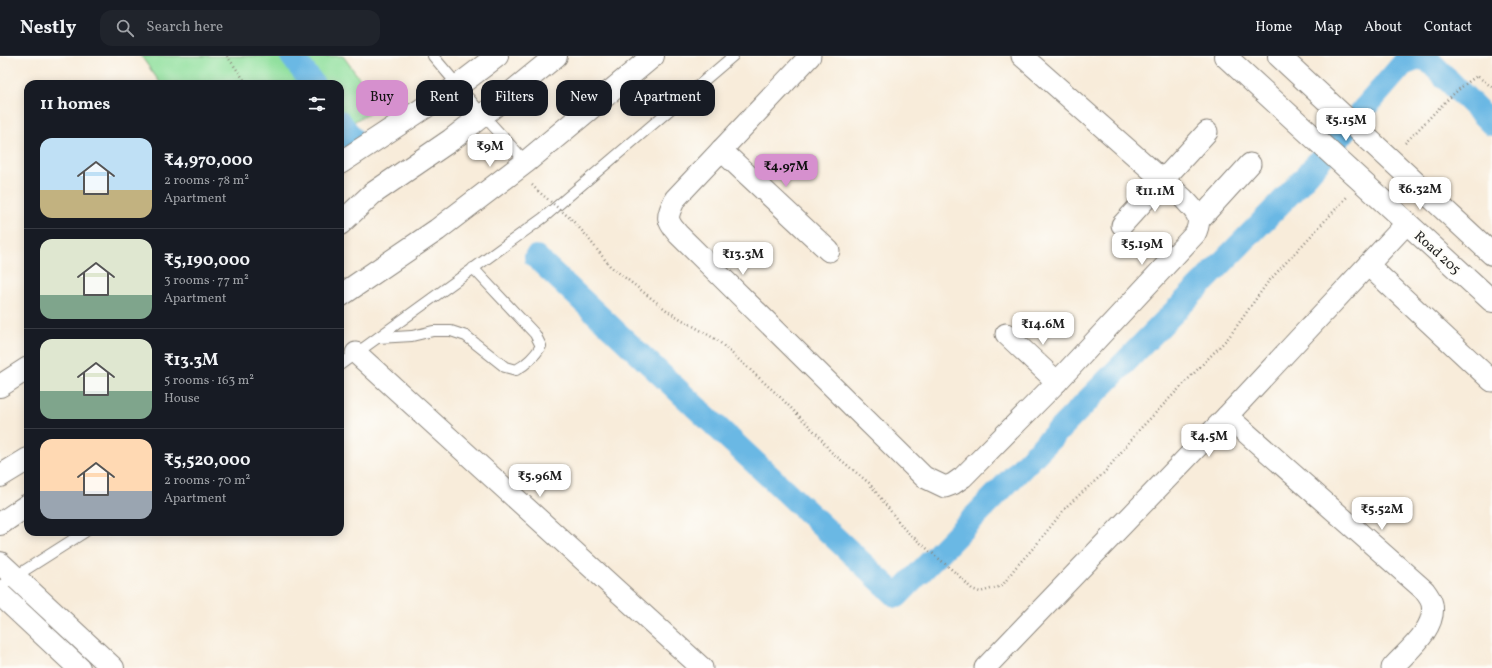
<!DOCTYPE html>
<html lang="en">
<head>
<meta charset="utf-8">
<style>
  :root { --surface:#171b24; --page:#20242c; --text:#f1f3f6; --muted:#9ea1a6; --line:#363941; --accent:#d690ce }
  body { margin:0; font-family:Vollkorn,serif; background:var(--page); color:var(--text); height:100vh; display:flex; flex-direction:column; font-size:15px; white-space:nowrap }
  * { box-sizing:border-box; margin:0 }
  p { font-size:13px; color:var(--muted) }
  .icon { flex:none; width:22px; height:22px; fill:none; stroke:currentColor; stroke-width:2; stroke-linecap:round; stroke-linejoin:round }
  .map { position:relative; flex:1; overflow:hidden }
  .side { position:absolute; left:24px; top:24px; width:320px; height:456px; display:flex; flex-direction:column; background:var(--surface); border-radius:12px; box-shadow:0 2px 10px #0003 }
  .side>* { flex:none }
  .guide { position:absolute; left:356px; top:24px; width:380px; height:36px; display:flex; gap:8px }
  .price { position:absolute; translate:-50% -34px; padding:0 9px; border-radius:8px; background:#fff; color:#222; font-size:13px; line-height:26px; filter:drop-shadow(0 1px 2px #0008) }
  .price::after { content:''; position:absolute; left:50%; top:24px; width:12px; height:9px; margin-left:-6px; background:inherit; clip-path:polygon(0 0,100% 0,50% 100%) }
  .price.active { background:var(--accent); color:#111 }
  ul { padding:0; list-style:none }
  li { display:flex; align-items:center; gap:12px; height:100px; padding:0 16px }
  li+li { border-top:1px solid var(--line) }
  li span { display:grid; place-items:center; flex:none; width:112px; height:80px; border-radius:12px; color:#555 }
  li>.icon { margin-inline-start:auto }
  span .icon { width:48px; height:48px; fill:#fffc; stroke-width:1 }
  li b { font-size:17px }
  h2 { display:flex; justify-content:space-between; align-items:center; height:48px; padding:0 16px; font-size:17px }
  .chip { padding:0 14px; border-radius:12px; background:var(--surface); box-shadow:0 2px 10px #0003; font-size:14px; line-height:36px }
  .chip.active { background:var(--accent); color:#111 }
  header { display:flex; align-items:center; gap:24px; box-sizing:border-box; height:56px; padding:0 20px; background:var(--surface); border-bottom:1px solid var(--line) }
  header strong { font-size:19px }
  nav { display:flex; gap:22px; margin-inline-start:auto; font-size:14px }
  .search { width:280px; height:36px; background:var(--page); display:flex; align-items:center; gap:10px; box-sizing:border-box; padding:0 14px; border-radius:12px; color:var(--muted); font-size:15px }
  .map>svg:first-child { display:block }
</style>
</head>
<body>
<header>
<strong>Nestly</strong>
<div class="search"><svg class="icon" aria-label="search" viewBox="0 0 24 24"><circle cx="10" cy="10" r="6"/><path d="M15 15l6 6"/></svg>Search here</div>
<nav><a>Home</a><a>Map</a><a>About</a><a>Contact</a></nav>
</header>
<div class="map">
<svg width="1492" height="612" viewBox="0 0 1492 612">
  <rect width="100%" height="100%" fill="#fdfcf7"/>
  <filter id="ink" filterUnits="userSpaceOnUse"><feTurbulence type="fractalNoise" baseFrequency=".025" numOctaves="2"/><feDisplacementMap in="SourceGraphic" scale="8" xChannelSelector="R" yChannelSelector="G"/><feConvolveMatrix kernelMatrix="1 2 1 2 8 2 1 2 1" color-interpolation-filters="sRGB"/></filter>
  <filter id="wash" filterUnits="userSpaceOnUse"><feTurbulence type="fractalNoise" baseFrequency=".012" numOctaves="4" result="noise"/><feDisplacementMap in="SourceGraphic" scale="16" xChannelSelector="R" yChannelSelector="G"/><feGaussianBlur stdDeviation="0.9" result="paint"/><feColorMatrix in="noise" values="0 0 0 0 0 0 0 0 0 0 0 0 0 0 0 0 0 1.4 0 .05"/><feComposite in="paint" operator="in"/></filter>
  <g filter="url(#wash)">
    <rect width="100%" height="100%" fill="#f8ecda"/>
    <polygon fill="#91e09e" stroke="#567e5d" points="141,0 343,0 380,50 340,74 340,28 161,28"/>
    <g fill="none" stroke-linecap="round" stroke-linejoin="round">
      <g stroke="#6ab8e4" stroke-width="24">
        <polyline points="292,0 313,28"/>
        <polyline points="340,66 354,85"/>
        <polyline points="536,201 897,540 1298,129 1403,8 1424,0 1492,68"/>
      </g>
    </g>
  </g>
  <g filter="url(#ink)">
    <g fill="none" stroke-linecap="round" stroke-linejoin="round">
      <g stroke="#8a847b" stroke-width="12">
        <g id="lane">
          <polyline points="433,0 483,59 526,106"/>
          <path d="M378,282L412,280L433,275H451L466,280L505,311L516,314C527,308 535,300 541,290L535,278L473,212"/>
          <polyline points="340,309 543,162 733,0"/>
          <polyline points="0,530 85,476"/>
        </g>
      </g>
      <g stroke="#8a847b" stroke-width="23">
        <g id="street">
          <path d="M810,0L675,143C667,161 665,163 678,178L924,421L945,431L953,428L963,421L1057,326L1195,178C1204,161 1194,154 1183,142L1022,0"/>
          <polyline points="721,94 829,195"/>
          <polyline points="1199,164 1250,108"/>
          <polyline points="1122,169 1207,76"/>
          <polyline points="1368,209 1492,325"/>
          <polyline points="1006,278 1057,326"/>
          <polyline points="356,297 702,612"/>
          <path d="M1227,360L1424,534C1427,538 1431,543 1432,548C1437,573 1407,595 1392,612"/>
          <polyline points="985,612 1227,360 1407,167"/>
        </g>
      </g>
      <g stroke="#8a847b" stroke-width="24">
        <g id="secondary">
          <polyline points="1225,0 1492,245"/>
          <polyline points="1279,0 1492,198"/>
          <polyline points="340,107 459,29 497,0"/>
          <polyline points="340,168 372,138 451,84 497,48 556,0"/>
          <polyline points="340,240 437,174 526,106 653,0"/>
          <polyline points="0,330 28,312"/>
          <polyline points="0,420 28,403"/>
          <polyline points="0,468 28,449"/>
          <polyline points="0,507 113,612"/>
          <polyline points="0,538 79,612"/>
        </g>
      </g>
      <g stroke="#8a847b" stroke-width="2.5" stroke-dasharray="1 3" stroke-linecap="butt">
        <polyline points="227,0 247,28"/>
        <path d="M1405,87C1428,65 1450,37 1477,20L1492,31"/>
        <polyline points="480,89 497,101"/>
        <polyline points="532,129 538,135"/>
        <polyline points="571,163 584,177 610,210 669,256 717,284 777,338 820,381 830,395 869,427 905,474 957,518 972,533 980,536 1002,530 1015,512 1036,489 1067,450 1104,417 1140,373 1229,281 1268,226 1347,141"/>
      </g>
      <use href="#lane" stroke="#fff" stroke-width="10"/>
      <use href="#street" stroke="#fff" stroke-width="21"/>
      <use href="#secondary" stroke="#fff" stroke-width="22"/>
      <polyline stroke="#8a847b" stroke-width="2.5" stroke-dasharray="1 3" stroke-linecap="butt" points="538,135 571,163"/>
    </g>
  </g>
  <g text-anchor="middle" stroke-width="4" stroke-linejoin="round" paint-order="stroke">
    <g font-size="14" fill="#1c1c1c" stroke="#fdfcf7">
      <text transform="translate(1438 196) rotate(42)" y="5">Road 205</text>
    </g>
  </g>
</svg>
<b class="price" style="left:1346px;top:86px">₹5.15M</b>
<b class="price" style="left:490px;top:112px">₹9M</b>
<b class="price active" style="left:786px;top:132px">₹4.97M</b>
<b class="price" style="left:1420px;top:155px">₹6.32M</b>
<b class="price" style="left:1155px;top:157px">₹11.1M</b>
<b class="price" style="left:1142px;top:210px">₹5.19M</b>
<b class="price" style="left:743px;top:220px">₹13.3M</b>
<b class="price" style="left:1043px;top:290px">₹14.6M</b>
<b class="price" style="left:1209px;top:402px">₹4.5M</b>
<b class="price" style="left:540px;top:442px">₹5.96M</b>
<b class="price" style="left:1382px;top:475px">₹5.52M</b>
<div class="guide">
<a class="chip active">Buy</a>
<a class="chip">Rent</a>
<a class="chip">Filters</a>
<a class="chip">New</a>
<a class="chip">Apartment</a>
</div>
<section class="side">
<h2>11 homes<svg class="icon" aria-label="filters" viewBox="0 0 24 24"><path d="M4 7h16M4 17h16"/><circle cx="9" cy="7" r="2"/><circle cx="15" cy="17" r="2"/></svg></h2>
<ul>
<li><span style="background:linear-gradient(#bfe0f5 65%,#c2b280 0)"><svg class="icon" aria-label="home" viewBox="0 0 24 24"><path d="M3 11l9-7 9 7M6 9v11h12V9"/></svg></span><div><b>₹4,970,000</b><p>2 rooms · 78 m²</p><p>Apartment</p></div></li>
<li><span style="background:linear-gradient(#dfe7d0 70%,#7fa58c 0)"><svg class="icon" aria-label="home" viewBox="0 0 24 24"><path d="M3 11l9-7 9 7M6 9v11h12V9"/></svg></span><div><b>₹5,190,000</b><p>3 rooms · 77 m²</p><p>Apartment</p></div></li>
<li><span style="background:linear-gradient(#dfe7d0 65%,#7fa58c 0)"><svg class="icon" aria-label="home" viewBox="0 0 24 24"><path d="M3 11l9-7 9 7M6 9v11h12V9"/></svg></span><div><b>₹13.3M</b><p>5 rooms · 163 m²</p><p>House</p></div></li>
<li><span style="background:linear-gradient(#ffd9b3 65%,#9aa5b1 0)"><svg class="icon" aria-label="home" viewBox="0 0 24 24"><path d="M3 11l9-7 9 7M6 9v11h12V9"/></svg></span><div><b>₹5,520,000</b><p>2 rooms · 70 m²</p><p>Apartment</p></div></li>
</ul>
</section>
</div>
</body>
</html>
